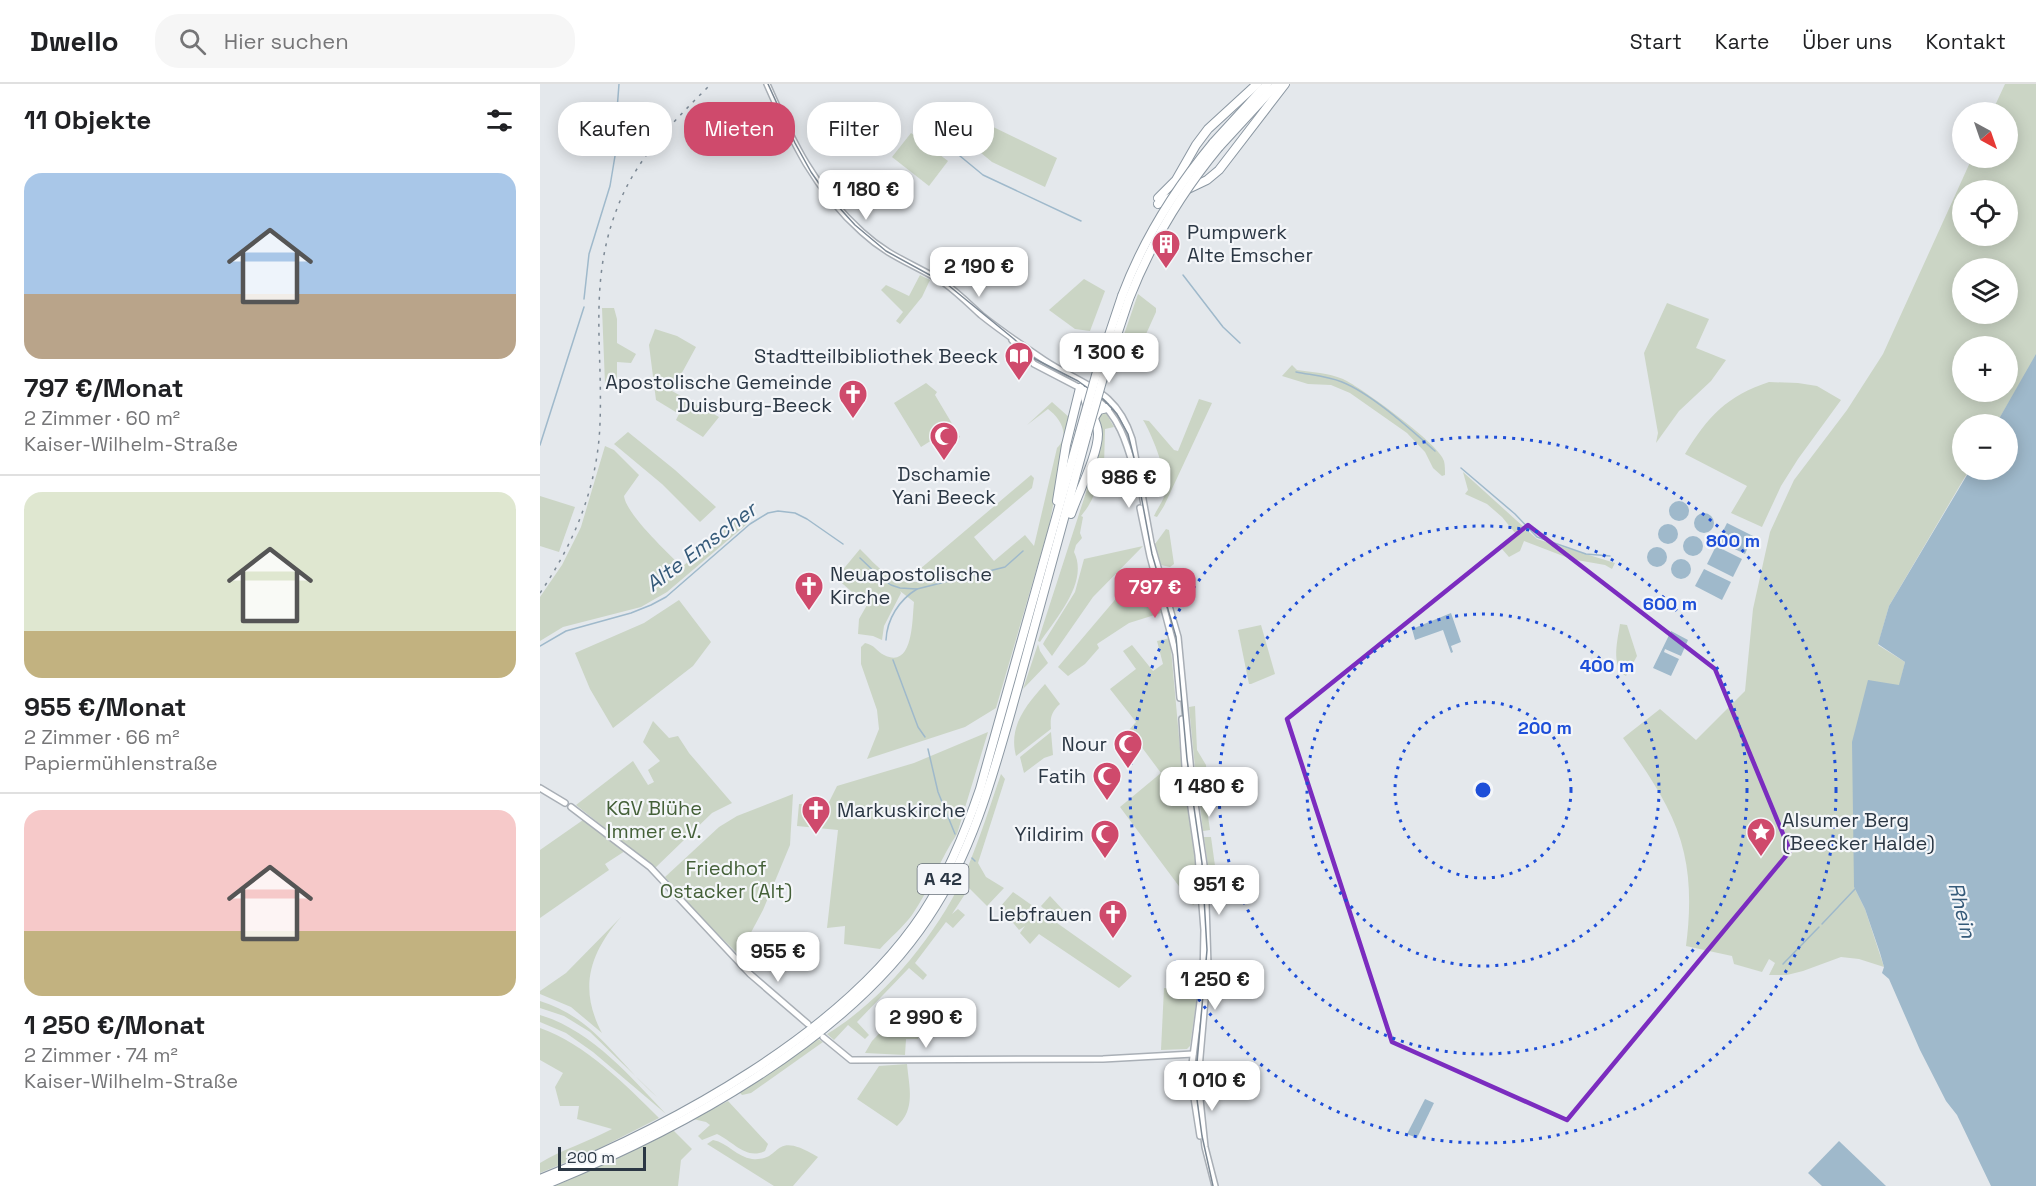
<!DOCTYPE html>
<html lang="de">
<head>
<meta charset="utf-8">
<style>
  :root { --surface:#fff; --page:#f6f6f6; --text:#202124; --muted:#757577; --line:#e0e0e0; --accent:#cf4a6c }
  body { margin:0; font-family:"Space Grotesk",sans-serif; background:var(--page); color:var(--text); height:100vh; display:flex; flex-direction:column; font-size:22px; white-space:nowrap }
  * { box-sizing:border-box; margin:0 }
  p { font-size:20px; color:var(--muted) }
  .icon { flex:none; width:33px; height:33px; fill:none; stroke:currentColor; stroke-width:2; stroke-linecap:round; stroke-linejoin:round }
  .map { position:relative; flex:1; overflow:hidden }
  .drawer { display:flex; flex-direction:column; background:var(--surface); width:540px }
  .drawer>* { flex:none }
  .top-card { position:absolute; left:18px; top:18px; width:570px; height:54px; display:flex; gap:12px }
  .needle { width:39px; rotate:140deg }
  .controls { position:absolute; left:1412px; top:18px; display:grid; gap:12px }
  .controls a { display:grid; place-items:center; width:66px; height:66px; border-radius:50%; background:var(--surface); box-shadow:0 3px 15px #0003; font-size:30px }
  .scale { position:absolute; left:18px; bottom:15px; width:88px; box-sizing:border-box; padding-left:6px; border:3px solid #2b3744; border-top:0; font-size:16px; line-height:21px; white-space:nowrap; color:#2b3744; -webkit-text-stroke:4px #f4f6f9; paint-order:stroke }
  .price { position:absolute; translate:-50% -51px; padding:0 14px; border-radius:12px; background:#fff; color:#222; font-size:20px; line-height:39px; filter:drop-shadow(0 2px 3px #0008) }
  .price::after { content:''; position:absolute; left:50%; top:36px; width:18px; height:14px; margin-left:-9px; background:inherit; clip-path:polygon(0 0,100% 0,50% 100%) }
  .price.active { background:var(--accent); color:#fff }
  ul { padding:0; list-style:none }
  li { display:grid; align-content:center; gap:12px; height:318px; padding:0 24px }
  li+li { border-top:2px solid var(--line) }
  li span { display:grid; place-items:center; height:186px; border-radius:18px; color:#555 }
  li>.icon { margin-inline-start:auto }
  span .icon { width:108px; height:108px; fill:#fffc; stroke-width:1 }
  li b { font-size:26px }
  h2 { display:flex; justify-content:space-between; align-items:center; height:72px; padding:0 24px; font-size:26px }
  .pill { padding:0 21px; border-radius:24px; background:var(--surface); box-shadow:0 3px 15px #0003; font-size:21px; line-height:54px }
  .pill.active { background:var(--accent); color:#fff }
  header { display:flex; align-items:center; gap:36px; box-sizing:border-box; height:84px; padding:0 30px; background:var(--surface); border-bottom:2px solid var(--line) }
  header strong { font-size:28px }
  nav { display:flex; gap:33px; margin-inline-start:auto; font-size:21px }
  .search { width:420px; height:54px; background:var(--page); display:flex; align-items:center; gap:15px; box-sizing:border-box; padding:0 21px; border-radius:24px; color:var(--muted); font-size:22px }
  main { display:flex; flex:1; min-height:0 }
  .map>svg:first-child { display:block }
</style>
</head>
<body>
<header>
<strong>Dwello</strong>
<div class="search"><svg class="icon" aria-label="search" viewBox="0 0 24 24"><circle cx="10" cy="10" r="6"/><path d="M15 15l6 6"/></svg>Hier suchen</div>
<nav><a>Start</a><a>Karte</a><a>Über uns</a><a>Kontakt</a></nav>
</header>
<main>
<section class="drawer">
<h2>11 Objekte<svg class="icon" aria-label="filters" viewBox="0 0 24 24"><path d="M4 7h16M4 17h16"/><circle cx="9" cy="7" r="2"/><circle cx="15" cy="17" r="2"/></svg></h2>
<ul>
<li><span style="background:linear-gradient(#a9c7e8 65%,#b9a48a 0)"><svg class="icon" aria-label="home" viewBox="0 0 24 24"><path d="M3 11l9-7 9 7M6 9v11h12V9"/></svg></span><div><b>797 €/Monat</b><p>2 Zimmer · 60 m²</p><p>Kaiser-Wilhelm-Straße</p></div></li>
<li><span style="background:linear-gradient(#dfe7d0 75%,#c2b280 0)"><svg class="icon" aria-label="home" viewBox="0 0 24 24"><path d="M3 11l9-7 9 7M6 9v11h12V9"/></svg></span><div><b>955 €/Monat</b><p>2 Zimmer · 66 m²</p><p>Papiermühlenstraße</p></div></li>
<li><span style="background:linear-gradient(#f6c9c9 65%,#c2b280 0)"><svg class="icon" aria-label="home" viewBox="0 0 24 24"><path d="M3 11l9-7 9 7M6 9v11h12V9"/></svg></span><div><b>1 250 €/Monat</b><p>2 Zimmer · 74 m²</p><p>Kaiser-Wilhelm-Straße</p></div></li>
</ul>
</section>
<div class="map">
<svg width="1496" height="1102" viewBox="0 0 1496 1102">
  <rect width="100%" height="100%" fill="#e4e8ec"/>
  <g fill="#cbd5c5" fill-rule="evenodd">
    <path d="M1465,0H1496V272L1456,340H1422V386H1429L1349,522L1338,561L1365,578L1314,803L1325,825L1344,883L1319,875L1301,873L1263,887L1247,891H1229L1235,879L1229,875L1222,888L1194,880L1192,872L1146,862C1150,832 1151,799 1144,769C1135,727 1107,688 1083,654L1120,625L1156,656L1205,607L1213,525L1230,448L1254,396L1307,326L1343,270L1432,74H1467V28H1452ZM1422,106H1467V152H1422ZM1422,184H1467V230H1422ZM1422,262H1467V308H1422Z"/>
    <polygon points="414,29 432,42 445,39 517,74 505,103 452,78 406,40"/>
    <polygon points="371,49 408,77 389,102 352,73"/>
    <polygon points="380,191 390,196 382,213 360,240 356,237 363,228 341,206 346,201 369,212"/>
    <polygon points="544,195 565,207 550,247 535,245 509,226"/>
    <polygon points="598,210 616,224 616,228 602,259 579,274 570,291"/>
    <polygon points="1127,219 1169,235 1156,264 1186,276 1171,297 1139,327 1116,359 1118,349 1104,269"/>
    <polygon points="62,224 74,224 77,235 77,259 96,270 91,279 77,278 77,299 65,300"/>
    <polygon points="115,245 137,252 156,263 132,307 179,333 163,353 136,336 139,330 116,316 109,261"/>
    <path d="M752,281L757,286C772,288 788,289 803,295C820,303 900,360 904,377C905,381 905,387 905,391L902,392L893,384L885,368L867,349L810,309L791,301L768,300L742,292Z"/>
    <path d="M1229,298L1258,299L1277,302L1301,316L1258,375L1241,402L1222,443L1191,429L1207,402L1145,370C1168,332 1187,312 1229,298Z"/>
    <polygon points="386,299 397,308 395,311 420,353 406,361 400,351 381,363 354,319"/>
    <path d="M659,315L672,319L624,422L617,433L614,432C617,425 623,417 625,410C629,393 612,350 603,336L609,337L634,366L638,367Z"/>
    <path d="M512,318L530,334L509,442L456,624L425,643L327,675L339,645L337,626L321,580V563L325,559C335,561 336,567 344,571C374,586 372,534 374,518L360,507L361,509L344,542L342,556L333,552L318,550L319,535L327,521L296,494L320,465C343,488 354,504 390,496L380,485L491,391L494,394L492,404L434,453L454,477L485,451L494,462L517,364C531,351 520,334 508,325L487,341Z"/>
    <path d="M563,329H566L574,343L565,345L564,382L556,384C553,392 556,397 555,405C554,415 546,426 541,432L543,433L540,449L542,454L536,461L534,468C549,498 516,534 500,558L498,557L560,365L562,349L559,333Z"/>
    <polygon points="88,348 135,386 176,423 160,438 122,400 74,360"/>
    <path d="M65,362L74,366L99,391L84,412C86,430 128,469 142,483L200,431L208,439L127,508L101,523L23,543L0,557V513L22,481L41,443Z"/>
    <polygon points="923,388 997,455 1075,479 1072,485 1065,481 1031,475 984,457 980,467 969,473 962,465 976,450 962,433 947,420 925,410 928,406"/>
    <polygon points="0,412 35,423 19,468 0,462"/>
    <polygon points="626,445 629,446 634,480 630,483 621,481 615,460"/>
    <polygon points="603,462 553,513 512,572 503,560 504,558 535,508 544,475"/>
    <polygon points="596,491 601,508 614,503 621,529 589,539 557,560 559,564 545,580 528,592 518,583"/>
    <polygon points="139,516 171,558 153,582 73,644 50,605 35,569 104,539"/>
    <path d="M1080,540L1087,541L1097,572L1086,592C1070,582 1078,555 1080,540Z"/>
    <polygon points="721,541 735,590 711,600 709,600 698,546"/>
    <polygon points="630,554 642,686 661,816 653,821 580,723 621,689 589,646 596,638 570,605 596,585 583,567 592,561 613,587 623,580 617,557"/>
    <polygon points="498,560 500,567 508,579 483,605"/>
    <path d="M505,600L520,620C511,628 510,634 511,645L476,672C468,642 487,620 505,600Z"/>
    <polygon points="655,622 657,666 666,681 668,703 657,704 649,623"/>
    <polygon points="113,637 129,654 138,652 149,669 192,719 172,729 115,784 36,721 93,677 108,701 114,698 108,686 120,677 103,658"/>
    <path d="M448,648L417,750C400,775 390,805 372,831C363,843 350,854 340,865L304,860L305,842L287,844L298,746L257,742L259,720L287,722L297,702L374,679Z"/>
    <polygon points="511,648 513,671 504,674 484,689 480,673"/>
    <path d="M461,690L465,695L438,779L446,793L464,804L447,822L429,804L412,830L418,825L425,831L413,844L406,838L375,879L387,891L383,896L369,884L317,938L329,951L325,955L308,941L294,956L287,950C345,915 400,847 427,785C440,754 450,722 461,690Z"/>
    <polygon points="658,705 664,705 670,746 663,747"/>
    <polygon points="253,710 250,761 223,826 199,871 153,826 125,793 179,743 197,732"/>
    <polygon points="43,736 85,767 65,780 69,786 0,834 0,766"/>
    <polygon points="664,753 671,753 676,789 669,790"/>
    <polygon points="473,808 592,892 579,904 499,850 490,860 480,849 485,842 479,846 460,823"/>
    <polygon points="510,812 524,827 514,836 501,822"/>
    <path d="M81,833C50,869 38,904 62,949L31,923L0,910V907L26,889Z"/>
    <polygon points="624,904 658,906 650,962 647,965 621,966"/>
    <path d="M0,917C55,934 76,977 117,1013L50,948L24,932L0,924Z"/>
    <path d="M0,931C51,946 91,993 126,1030L53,968L26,949L0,938Z"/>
    <polygon points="354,934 379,935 378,955 366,955 365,971 325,969 332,957"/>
    <path d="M0,944C45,960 85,1000 119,1034L56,1066L0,1089V1079C23,1065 48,1058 72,1045L37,1035L39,1022H20L15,1003L23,989L0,976Z"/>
    <polygon points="278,955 283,958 211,1009 202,1011 199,1008"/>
    <path d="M367,980C369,1003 376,1025 357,1042L317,1015L339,982Z"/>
    <path d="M188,1017L228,1060L225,1067C206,1076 194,1058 177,1050L162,1056L158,1052L170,1041L166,1038L153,1035Z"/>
    <polygon points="133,1046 152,1065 141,1076 138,1102 15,1102 84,1071"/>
    <path d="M173,1056C188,1059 197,1073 212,1075C244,1078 230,1044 278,1073L253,1102H234L167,1060Z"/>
  </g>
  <g fill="#9fb9cb">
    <polygon points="1496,270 1496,1102 1451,1102 1417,1031 1406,1017 1380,966 1349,895 1342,889 1344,883 1340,869 1325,825 1314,803 1312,658 1328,596 1359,601 1365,578 1338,560 1349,522 1430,386 1467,386 1467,340 1456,340"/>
    <circle cx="1139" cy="427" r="10"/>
    <circle cx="1164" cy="439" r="10"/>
    <polygon points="1187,439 1213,452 1205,470 1178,457"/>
    <circle cx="1128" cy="450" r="10"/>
    <circle cx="1153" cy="462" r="10"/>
    <polygon points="1176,462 1202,475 1193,493 1167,480"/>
    <circle cx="1117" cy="473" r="10"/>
    <circle cx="1141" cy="485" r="10"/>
    <polygon points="1164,485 1191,498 1182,516 1155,502"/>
    <polygon points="911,529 921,558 911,562 913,568 911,569 903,546 875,556 872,545"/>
    <polygon points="1131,547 1148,556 1141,572 1125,565 1124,568 1139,575 1131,592 1113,584"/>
    <polygon points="885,1015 894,1019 877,1054 867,1050"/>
    <polygon points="1299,1057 1346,1102 1282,1102 1268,1089"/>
  </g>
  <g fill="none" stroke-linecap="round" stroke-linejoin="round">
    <g stroke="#9fb9cb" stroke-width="1.5">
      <polyline points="382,34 420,72 443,91 541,137"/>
      <polyline points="643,191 683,243 700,259"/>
      <polyline points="44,215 49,170 70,102 76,66 75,52 79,0"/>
      <path d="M756,288C771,291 787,292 802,298C832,310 870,345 895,367"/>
      <polyline points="0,361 44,223"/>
      <polyline points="921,384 975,430 997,453 1046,470 1070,472"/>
      <polyline points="320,474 342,495 351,501 360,504 377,505 465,483 483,467"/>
      <path d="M346,556C347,535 359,516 377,505"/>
      <polyline points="0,562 26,547 91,529 111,521 126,513 210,440 228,429 238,427 255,429 267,435 303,460"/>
      <polyline points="353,576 378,643 385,653"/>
      <polyline points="388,665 398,708 415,750"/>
      <polyline points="432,774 435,777"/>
      <polyline points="1282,840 1315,805"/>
      <polyline points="1243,880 1279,843"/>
    </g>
    <g stroke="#a9afb6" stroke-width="8">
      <g id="secondary">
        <path d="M227,0C252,57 275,106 322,148C349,173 374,180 403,198C417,208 429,220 441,231C461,247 483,262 504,276C543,302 576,304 592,355L611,459L638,553L652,699L665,788L668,882L658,996L665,1063L675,1102"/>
        <polyline points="472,256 494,280 542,305"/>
        <path d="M556,315C578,330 587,360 594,385"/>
        <polyline points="600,424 610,472 636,570 640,614"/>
        <polyline points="642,635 645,683 658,771 664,846 663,895 652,980 652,1001 660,1052"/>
        <polyline points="0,704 25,719"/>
        <polyline points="31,723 110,783 210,890 268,940"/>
        <polyline points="283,953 311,976 563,975 653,970"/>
      </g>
    </g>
    <g stroke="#8b97a2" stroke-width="10">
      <g id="highway">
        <polyline points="673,59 727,0"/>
        <polyline points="679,63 737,0"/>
        <polyline points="646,106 667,96 679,86 745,0"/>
        <polyline points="618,114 636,96 656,61 668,45 717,0"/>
        <polyline points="618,120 635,111"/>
        <polyline points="558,284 582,212"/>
        <polyline points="565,287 589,215"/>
        <polyline points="554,334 559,326 567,324"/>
        <polyline points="517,417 526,361 540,304"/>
        <path d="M531,430C538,409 558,371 558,350C558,333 543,324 545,307"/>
        <path d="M0,1095C132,1042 303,950 383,829C408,790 425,749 440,705L540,348"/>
        <path d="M2,1102C136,1048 306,958 388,834C436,763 456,680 479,599C502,516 525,433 547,350"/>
      </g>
    </g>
    <use href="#secondary" stroke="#fff" stroke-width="5"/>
    <use href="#highway" stroke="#fff" stroke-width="8"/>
    <polyline stroke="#7d8995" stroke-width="1.5" points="228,0 255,59 271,88 285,108 315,141 346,167 408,201 474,255 495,275 538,297 563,315 577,330 588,350 594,374 612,470 636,553 647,675 662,779 667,866 655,1001 662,1052 673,1102"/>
    <path stroke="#7d8995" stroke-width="1.5" stroke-dasharray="3 6" stroke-linecap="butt" d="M0,509C35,458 58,401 60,339C63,263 48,197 78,122C97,73 134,37 171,0"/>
    <g stroke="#8b97a2" stroke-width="10" stroke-linecap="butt">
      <g id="highway-bridge">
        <path d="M582,212C603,156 635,105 673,59"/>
        <path d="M589,215C611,159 641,109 679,63"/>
        <polyline points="540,348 558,284"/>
        <polyline points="547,350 565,287"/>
      </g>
    </g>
    <use href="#highway-bridge" stroke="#fff" stroke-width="8"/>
  </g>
  <path fill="none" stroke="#7b2cbf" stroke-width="4.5" stroke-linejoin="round" d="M988,441L1175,585L1250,767L1027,1036L852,958L747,635Z"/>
  <g fill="none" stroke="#1d4ed8" stroke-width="3" stroke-dasharray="3 6">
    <circle cx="943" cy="706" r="88"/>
    <circle cx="943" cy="706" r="176"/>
    <circle cx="943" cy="706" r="264"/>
    <circle cx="943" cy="706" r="353"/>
  </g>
  <defs>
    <g id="building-pin" transform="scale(1.5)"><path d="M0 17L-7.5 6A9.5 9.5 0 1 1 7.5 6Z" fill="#cf4a6c" stroke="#f4f6f9"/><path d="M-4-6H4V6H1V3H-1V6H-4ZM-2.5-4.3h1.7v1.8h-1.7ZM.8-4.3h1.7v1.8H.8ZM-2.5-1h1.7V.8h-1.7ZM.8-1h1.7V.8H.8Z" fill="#fff"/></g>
    <g id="library-pin" transform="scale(1.5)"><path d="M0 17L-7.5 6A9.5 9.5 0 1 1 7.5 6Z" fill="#cf4a6c" stroke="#f4f6f9"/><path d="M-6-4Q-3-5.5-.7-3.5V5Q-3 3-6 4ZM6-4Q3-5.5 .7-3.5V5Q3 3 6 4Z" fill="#fff"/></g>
    <g id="church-pin" transform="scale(1.5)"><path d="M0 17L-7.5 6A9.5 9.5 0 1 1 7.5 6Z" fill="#cf4a6c" stroke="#f4f6f9"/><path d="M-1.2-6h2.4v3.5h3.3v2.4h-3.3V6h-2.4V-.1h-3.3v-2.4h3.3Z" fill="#fff"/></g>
    <g id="mosque-pin" transform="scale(1.5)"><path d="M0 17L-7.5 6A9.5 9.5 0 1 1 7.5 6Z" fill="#cf4a6c" stroke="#f4f6f9"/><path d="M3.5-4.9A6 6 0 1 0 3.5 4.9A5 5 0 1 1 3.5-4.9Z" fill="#fff"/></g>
    <g id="sight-pin" transform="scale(1.5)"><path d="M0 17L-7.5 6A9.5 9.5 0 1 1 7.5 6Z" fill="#cf4a6c" stroke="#f4f6f9"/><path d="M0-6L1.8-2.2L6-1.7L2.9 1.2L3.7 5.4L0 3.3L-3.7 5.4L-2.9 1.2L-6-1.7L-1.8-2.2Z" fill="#fff"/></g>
  </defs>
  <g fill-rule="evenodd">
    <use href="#building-pin" x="626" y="160"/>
    <use href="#library-pin" x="479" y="272"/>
    <use href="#church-pin" x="313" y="310"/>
    <use href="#mosque-pin" x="404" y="352"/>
    <use href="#church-pin" x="269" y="502"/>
    <use href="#mosque-pin" x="588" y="660"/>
    <use href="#mosque-pin" x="567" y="692"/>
    <use href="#church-pin" x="276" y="726"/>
    <use href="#sight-pin" x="1221" y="748"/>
    <use href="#mosque-pin" x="565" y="750"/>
    <use href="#church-pin" x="573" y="830"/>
  </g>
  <g text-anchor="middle" stroke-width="4.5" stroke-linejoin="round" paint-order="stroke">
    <rect fill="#f4f6f9" stroke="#67707a" stroke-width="1.5" x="377.5" y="780" width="51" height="30" rx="4.5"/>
    <g font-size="18" font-weight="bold" fill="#2b3744">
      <text x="403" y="801">A 42</text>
    </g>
    <g font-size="20" fill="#2b3744" stroke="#f4f6f9" text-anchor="end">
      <text x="647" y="155" text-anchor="start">Pumpwerk<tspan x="647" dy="23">Alte Emscher</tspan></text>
      <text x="458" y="279">Stadtteilbibliothek Beeck</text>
      <text x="292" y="305">Apostolische Gemeinde<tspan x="292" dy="23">Duisburg-Beeck</tspan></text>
      <text x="404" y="397" text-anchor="middle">Dschamie<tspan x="404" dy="23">Yani Beeck</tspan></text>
      <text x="290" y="497" text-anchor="start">Neuapostolische<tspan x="290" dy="23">Kirche</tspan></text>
      <text x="567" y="667">Nour</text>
      <text x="546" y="699">Fatih</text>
      <text x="297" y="733" text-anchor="start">Markuskirche</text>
      <text x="1242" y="743" text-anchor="start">Alsumer Berg<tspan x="1242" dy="23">(Beecker Halde)</tspan></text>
      <text x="544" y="757">Yildirim</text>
      <text x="552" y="837">Liebfrauen</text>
    </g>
    <g font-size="20" fill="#446038" stroke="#f4f6f9">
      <text x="114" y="731">KGV Blühe<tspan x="114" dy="23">Immer e.V.</tspan></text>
      <text x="186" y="791">Friedhof<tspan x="186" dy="23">Ostacker (Alt)</tspan></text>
    </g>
    <g font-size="21" font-style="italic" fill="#355a79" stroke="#f4f6f9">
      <text transform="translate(161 463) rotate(-37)" y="7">Alte Emscher</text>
      <text transform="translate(1422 826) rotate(76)" y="7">Rhein</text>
    </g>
  </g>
  <circle cx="943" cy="706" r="9" fill="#1d4ed8" stroke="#f4f6f9" stroke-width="3"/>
  <g font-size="18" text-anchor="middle" font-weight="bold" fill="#1d4ed8" stroke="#f4f6f9" stroke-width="4.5" stroke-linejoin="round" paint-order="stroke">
    <text x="1193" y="463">800 m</text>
    <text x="1130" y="526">600 m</text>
    <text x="1067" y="588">400 m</text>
    <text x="1005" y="650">200 m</text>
  </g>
</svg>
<div class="controls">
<a><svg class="needle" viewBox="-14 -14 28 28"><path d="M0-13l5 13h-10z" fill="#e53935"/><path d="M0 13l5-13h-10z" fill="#757577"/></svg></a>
<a><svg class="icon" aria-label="locate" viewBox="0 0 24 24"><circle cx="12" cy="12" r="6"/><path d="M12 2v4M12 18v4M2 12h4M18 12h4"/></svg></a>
<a><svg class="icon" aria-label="layers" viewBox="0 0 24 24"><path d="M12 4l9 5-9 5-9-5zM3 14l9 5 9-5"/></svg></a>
<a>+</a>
<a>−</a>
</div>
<div class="scale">200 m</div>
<b class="price" style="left:326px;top:137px">1 180 €</b>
<b class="price" style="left:439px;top:214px">2 190 €</b>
<b class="price" style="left:569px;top:300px">1 300 €</b>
<b class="price" style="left:589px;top:425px">986 €</b>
<b class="price active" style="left:615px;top:535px">797 €</b>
<b class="price" style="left:669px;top:734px">1 480 €</b>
<b class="price" style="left:679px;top:832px">951 €</b>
<b class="price" style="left:238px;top:899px">955 €</b>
<b class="price" style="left:675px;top:927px">1 250 €</b>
<b class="price" style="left:386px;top:965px">2 990 €</b>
<b class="price" style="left:672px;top:1028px">1 010 €</b>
<div class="top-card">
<a class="pill">Kaufen</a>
<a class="pill active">Mieten</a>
<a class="pill">Filter</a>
<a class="pill">Neu</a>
</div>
</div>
</main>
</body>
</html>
